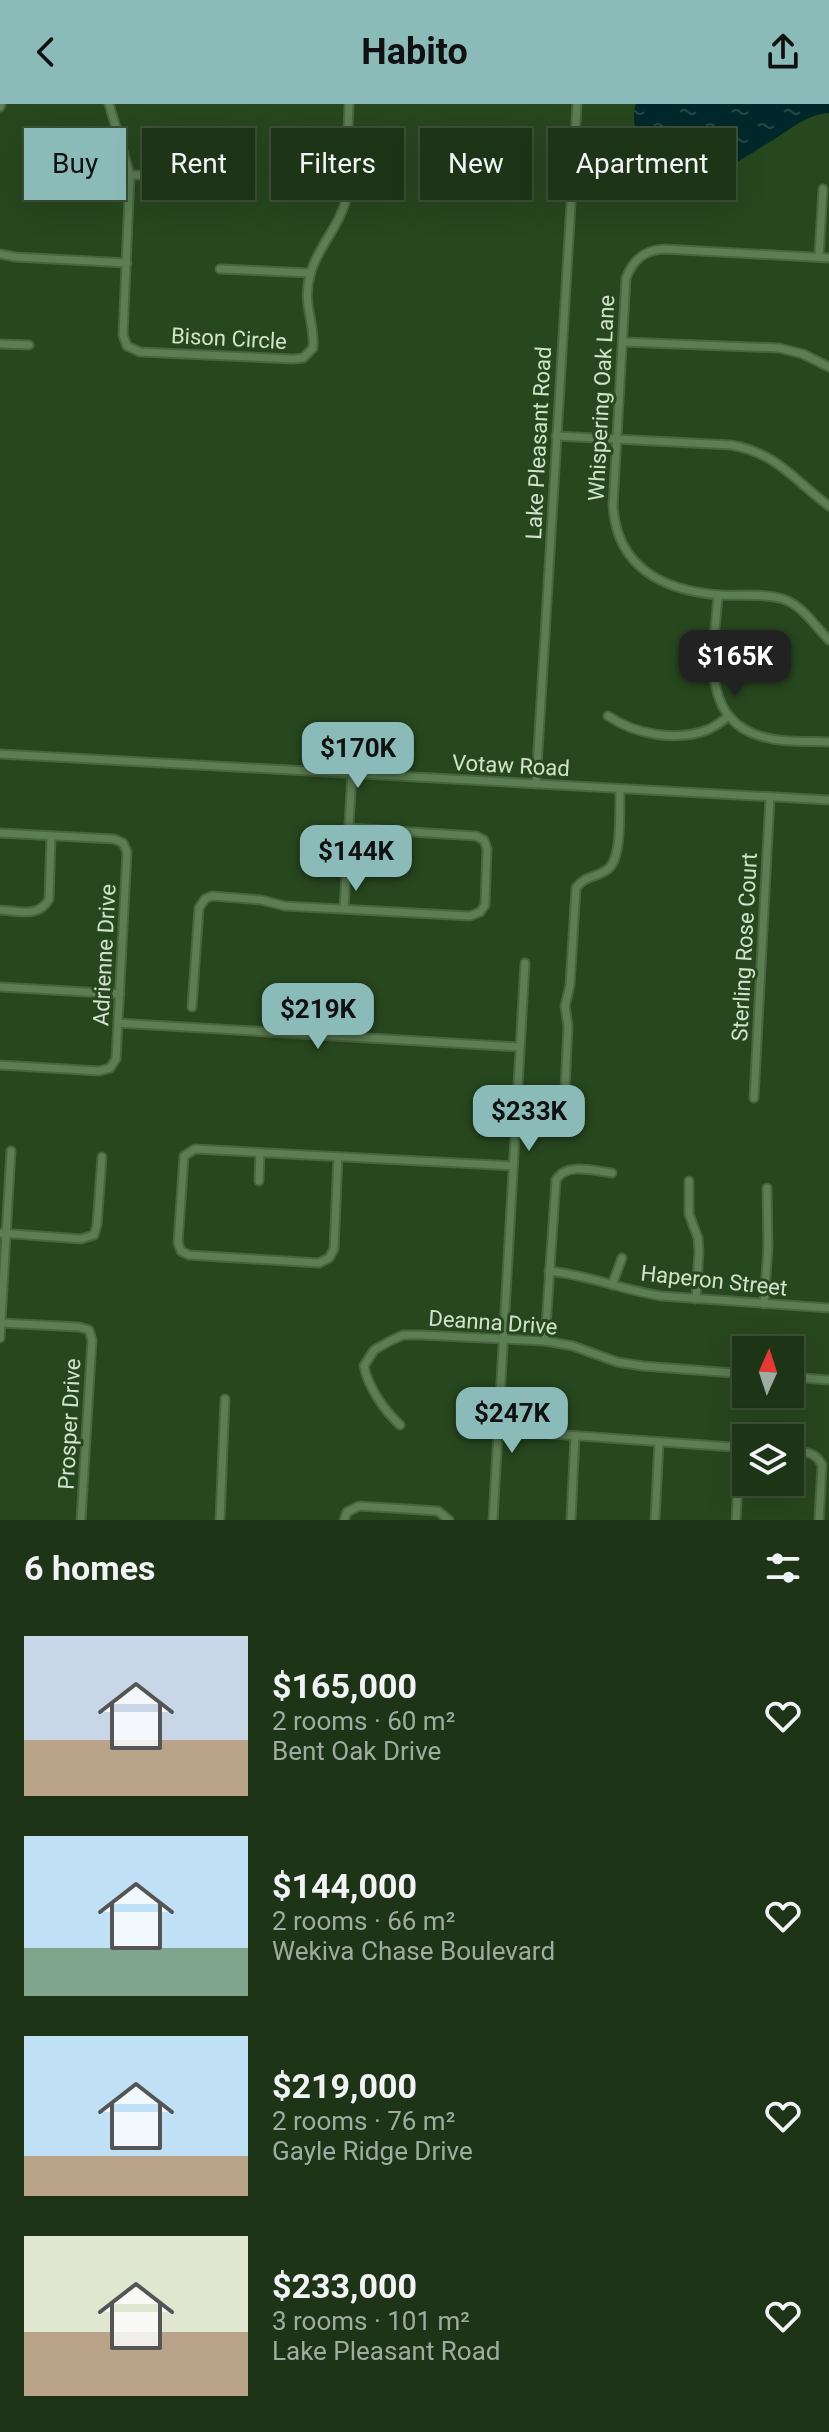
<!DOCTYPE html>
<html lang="en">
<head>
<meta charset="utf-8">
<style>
  :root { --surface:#1d3516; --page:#253d1f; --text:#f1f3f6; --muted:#a0aba1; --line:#3b5035; --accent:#8bbbb9 }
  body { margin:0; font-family:Roboto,sans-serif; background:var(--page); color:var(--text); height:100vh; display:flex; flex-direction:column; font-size:30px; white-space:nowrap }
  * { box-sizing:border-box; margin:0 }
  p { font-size:26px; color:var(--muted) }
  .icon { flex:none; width:44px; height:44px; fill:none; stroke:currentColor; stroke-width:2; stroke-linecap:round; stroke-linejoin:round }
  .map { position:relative; height:1416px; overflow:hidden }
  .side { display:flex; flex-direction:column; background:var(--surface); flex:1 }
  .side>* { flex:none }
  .guide { position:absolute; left:24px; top:24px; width:782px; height:72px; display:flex; gap:16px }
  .needle { width:52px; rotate:3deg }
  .fabs { position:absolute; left:732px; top:1232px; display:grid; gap:16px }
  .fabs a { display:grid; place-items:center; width:72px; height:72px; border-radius:0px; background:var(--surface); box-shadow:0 8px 32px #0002,0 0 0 2px var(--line); font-size:40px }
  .price { position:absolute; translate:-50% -68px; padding:0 18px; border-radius:16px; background:var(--accent); color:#111; font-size:26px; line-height:52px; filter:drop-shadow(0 2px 4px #0008) }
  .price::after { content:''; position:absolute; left:50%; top:48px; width:24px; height:18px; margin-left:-12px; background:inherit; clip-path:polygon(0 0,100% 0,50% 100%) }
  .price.selected { background:#222; color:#fff }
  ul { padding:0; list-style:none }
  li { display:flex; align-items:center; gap:24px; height:200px; padding:0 24px }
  li span { display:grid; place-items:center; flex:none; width:224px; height:160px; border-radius:0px; color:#555 }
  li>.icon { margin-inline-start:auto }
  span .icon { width:96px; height:96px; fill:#fffc; stroke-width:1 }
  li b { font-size:34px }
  h2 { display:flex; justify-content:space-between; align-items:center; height:96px; padding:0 24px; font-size:34px }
  .pill { padding:0 28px; border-radius:0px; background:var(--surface); box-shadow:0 8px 32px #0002,0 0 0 2px var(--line); font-size:28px; line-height:72px }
  .pill.selected { background:var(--accent); color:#111 }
  header { display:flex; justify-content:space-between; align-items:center; height:104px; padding:0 24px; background:var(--accent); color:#111; font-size:36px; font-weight:700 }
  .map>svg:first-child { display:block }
</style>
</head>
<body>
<header><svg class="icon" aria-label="back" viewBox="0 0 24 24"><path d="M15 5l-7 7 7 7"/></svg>Habito<svg class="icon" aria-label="share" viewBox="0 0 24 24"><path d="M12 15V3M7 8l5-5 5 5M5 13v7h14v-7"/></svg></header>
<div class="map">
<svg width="829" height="1416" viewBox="0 0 829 1416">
  <defs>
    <pattern id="water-ripples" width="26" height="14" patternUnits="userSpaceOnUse" patternTransform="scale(2)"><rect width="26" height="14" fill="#00282a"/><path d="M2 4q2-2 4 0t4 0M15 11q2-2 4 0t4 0" fill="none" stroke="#244748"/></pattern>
  </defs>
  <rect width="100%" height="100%" fill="#27471e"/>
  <path fill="url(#water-ripples)" d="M636,0H829V9C804,11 789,27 768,39C739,57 711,74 682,92C667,92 659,88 647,78C647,71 648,64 647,57C644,36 628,23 636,0Z"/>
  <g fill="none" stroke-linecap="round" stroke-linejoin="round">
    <g stroke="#486440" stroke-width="11">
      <g id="minor">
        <path d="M109,0L130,71L123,231L127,242L140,248L293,255L303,254L313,244C315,216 301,200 311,168C318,143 338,124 345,99L349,0"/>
        <polyline points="0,3 1,0"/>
        <polyline points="130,71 212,72"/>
        <polyline points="316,76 345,77"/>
        <polyline points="0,150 15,153 127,159"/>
        <polyline points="819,152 823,85"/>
        <path d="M829,154L664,145C644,146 633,156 626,174L613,402C617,464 664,487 721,491C741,492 763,489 783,495C802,501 815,522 829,536"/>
        <polyline points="220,165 310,169"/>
        <polyline points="623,238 779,244 803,250 829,263"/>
        <polyline points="0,240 29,241"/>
        <path d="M556,332L731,341C777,349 794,376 829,402"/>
        <path d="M718,491C715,540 697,613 760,632C782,639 807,637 829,638"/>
        <path d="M608,612C635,630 675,638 707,626C715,623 722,617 729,612"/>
        <polyline points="0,650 829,696"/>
        <polyline points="536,680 577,0"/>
        <polyline points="0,729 114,735 123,739 127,748 116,955 110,964 99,967 0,961"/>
        <polyline points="344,804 352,670"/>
        <path d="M0,806C19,807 39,814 49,795L51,732"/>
        <polyline points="0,883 120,890"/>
        <polyline points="192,903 199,804 205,795 212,792 261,796 285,802 470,812 480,808 485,801 487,745 484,736 476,732 349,724"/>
        <polyline points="118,919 520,943"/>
        <path d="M565,986L568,922L565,902L570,881L576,784C585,771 597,774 608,765C623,753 619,704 620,685"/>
        <polyline points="754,994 770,693"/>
        <polyline points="338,1053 334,1145 329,1154 319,1159 189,1151 181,1147 178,1139 184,1052 195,1045 513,1062"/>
        <polyline points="259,1077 260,1049"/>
        <polyline points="689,1077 689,1110 698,1134 699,1147 696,1195"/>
        <polyline points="0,1129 81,1135 94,1131 97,1121 102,1053"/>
        <path d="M549,1167C588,1171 623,1186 661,1192L829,1204"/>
        <polyline points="612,1181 622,1154"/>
        <polyline points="764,1200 768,1144 767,1084"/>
        <polyline points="1,1219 79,1223 89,1226 92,1236 81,1416"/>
        <polyline points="0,1234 11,1047"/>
        <path d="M545,1237L556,1076C566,1058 594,1067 612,1069"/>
        <polyline points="790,1273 829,1276"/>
        <path d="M400,1321C384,1306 368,1283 364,1262L374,1246L390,1237L403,1231H422L545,1237L573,1242L617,1258L643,1262L746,1270"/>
        <polyline points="498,1326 746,1344"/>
        <path d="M790,1347C804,1348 815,1347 822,1361L819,1416"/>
        <polyline points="220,1416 225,1295"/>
        <polyline points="344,1416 347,1408 359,1402 438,1407 449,1416"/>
        <polyline points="493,1416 525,859"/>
        <polyline points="571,1416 575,1332"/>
        <polyline points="655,1416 659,1338"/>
        <polyline points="736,1416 740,1344"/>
      </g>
    </g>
    <use href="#minor" stroke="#5b7e52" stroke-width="7"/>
  </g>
  <g text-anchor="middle" stroke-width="6" stroke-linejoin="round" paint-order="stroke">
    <g font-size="22" fill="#d0e3cb" stroke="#27471e">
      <text transform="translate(229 234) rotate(3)" y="8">Bison Circle</text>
      <text transform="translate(601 294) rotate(-87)" y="8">Whispering Oak Lane</text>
      <text transform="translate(538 339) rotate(-87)" y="8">Lake Pleasant Road</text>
      <text transform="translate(511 661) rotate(3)" y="8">Votaw Road</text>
      <text transform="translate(744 843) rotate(-87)" y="8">Sterling Rose Court</text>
      <text transform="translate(104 851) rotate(-87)" y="8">Adrienne Drive</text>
      <text transform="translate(714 1176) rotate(6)" y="8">Haperon Street</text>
      <text transform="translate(493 1218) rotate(4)" y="8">Deanna Drive</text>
      <text transform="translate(69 1320) rotate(-87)" y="8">Prosper Drive</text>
    </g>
  </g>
</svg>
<div class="fabs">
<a><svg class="needle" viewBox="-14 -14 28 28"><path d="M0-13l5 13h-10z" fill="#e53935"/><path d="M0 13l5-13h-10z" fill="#a0aba1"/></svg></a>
<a><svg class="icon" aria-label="layers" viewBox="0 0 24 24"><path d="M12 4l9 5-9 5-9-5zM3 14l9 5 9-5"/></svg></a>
</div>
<b class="price selected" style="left:735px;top:594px">$165K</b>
<b class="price" style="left:358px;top:686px">$170K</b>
<b class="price" style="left:356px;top:789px">$144K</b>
<b class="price" style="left:318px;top:947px">$219K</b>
<b class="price" style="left:529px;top:1049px">$233K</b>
<b class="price" style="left:512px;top:1351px">$247K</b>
<div class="guide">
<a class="pill selected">Buy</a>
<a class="pill">Rent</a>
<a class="pill">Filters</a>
<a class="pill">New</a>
<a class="pill">Apartment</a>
</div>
</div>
<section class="side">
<h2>6 homes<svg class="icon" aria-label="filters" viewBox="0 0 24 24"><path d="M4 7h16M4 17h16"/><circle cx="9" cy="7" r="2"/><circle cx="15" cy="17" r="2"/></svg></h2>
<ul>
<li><span style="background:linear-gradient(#c9d6e8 65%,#b9a48a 0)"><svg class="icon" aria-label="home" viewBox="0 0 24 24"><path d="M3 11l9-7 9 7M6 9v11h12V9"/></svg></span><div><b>$165,000</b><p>2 rooms · 60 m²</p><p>Bent Oak Drive</p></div><svg class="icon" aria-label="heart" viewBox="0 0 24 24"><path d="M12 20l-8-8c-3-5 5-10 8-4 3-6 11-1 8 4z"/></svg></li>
<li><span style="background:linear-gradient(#bfe0f5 70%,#7fa58c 0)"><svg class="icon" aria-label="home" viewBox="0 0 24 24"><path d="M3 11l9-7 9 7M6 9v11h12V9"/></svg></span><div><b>$144,000</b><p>2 rooms · 66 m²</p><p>Wekiva Chase Boulevard</p></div><svg class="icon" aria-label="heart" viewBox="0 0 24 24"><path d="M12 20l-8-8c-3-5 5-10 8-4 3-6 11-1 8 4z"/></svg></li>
<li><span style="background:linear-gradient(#bfe0f5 75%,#b9a48a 0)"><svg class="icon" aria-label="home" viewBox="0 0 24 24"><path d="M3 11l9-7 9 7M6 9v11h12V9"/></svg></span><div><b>$219,000</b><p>2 rooms · 76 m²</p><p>Gayle Ridge Drive</p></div><svg class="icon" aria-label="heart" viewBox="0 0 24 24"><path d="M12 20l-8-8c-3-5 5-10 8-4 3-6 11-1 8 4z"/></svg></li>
<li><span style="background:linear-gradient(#dfe7d0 60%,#b9a48a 0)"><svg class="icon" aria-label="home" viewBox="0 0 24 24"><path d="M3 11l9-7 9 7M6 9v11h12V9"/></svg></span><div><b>$233,000</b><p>3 rooms · 101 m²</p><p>Lake Pleasant Road</p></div><svg class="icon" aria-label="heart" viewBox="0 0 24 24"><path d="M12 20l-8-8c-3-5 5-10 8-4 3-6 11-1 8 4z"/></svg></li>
</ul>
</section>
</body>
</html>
